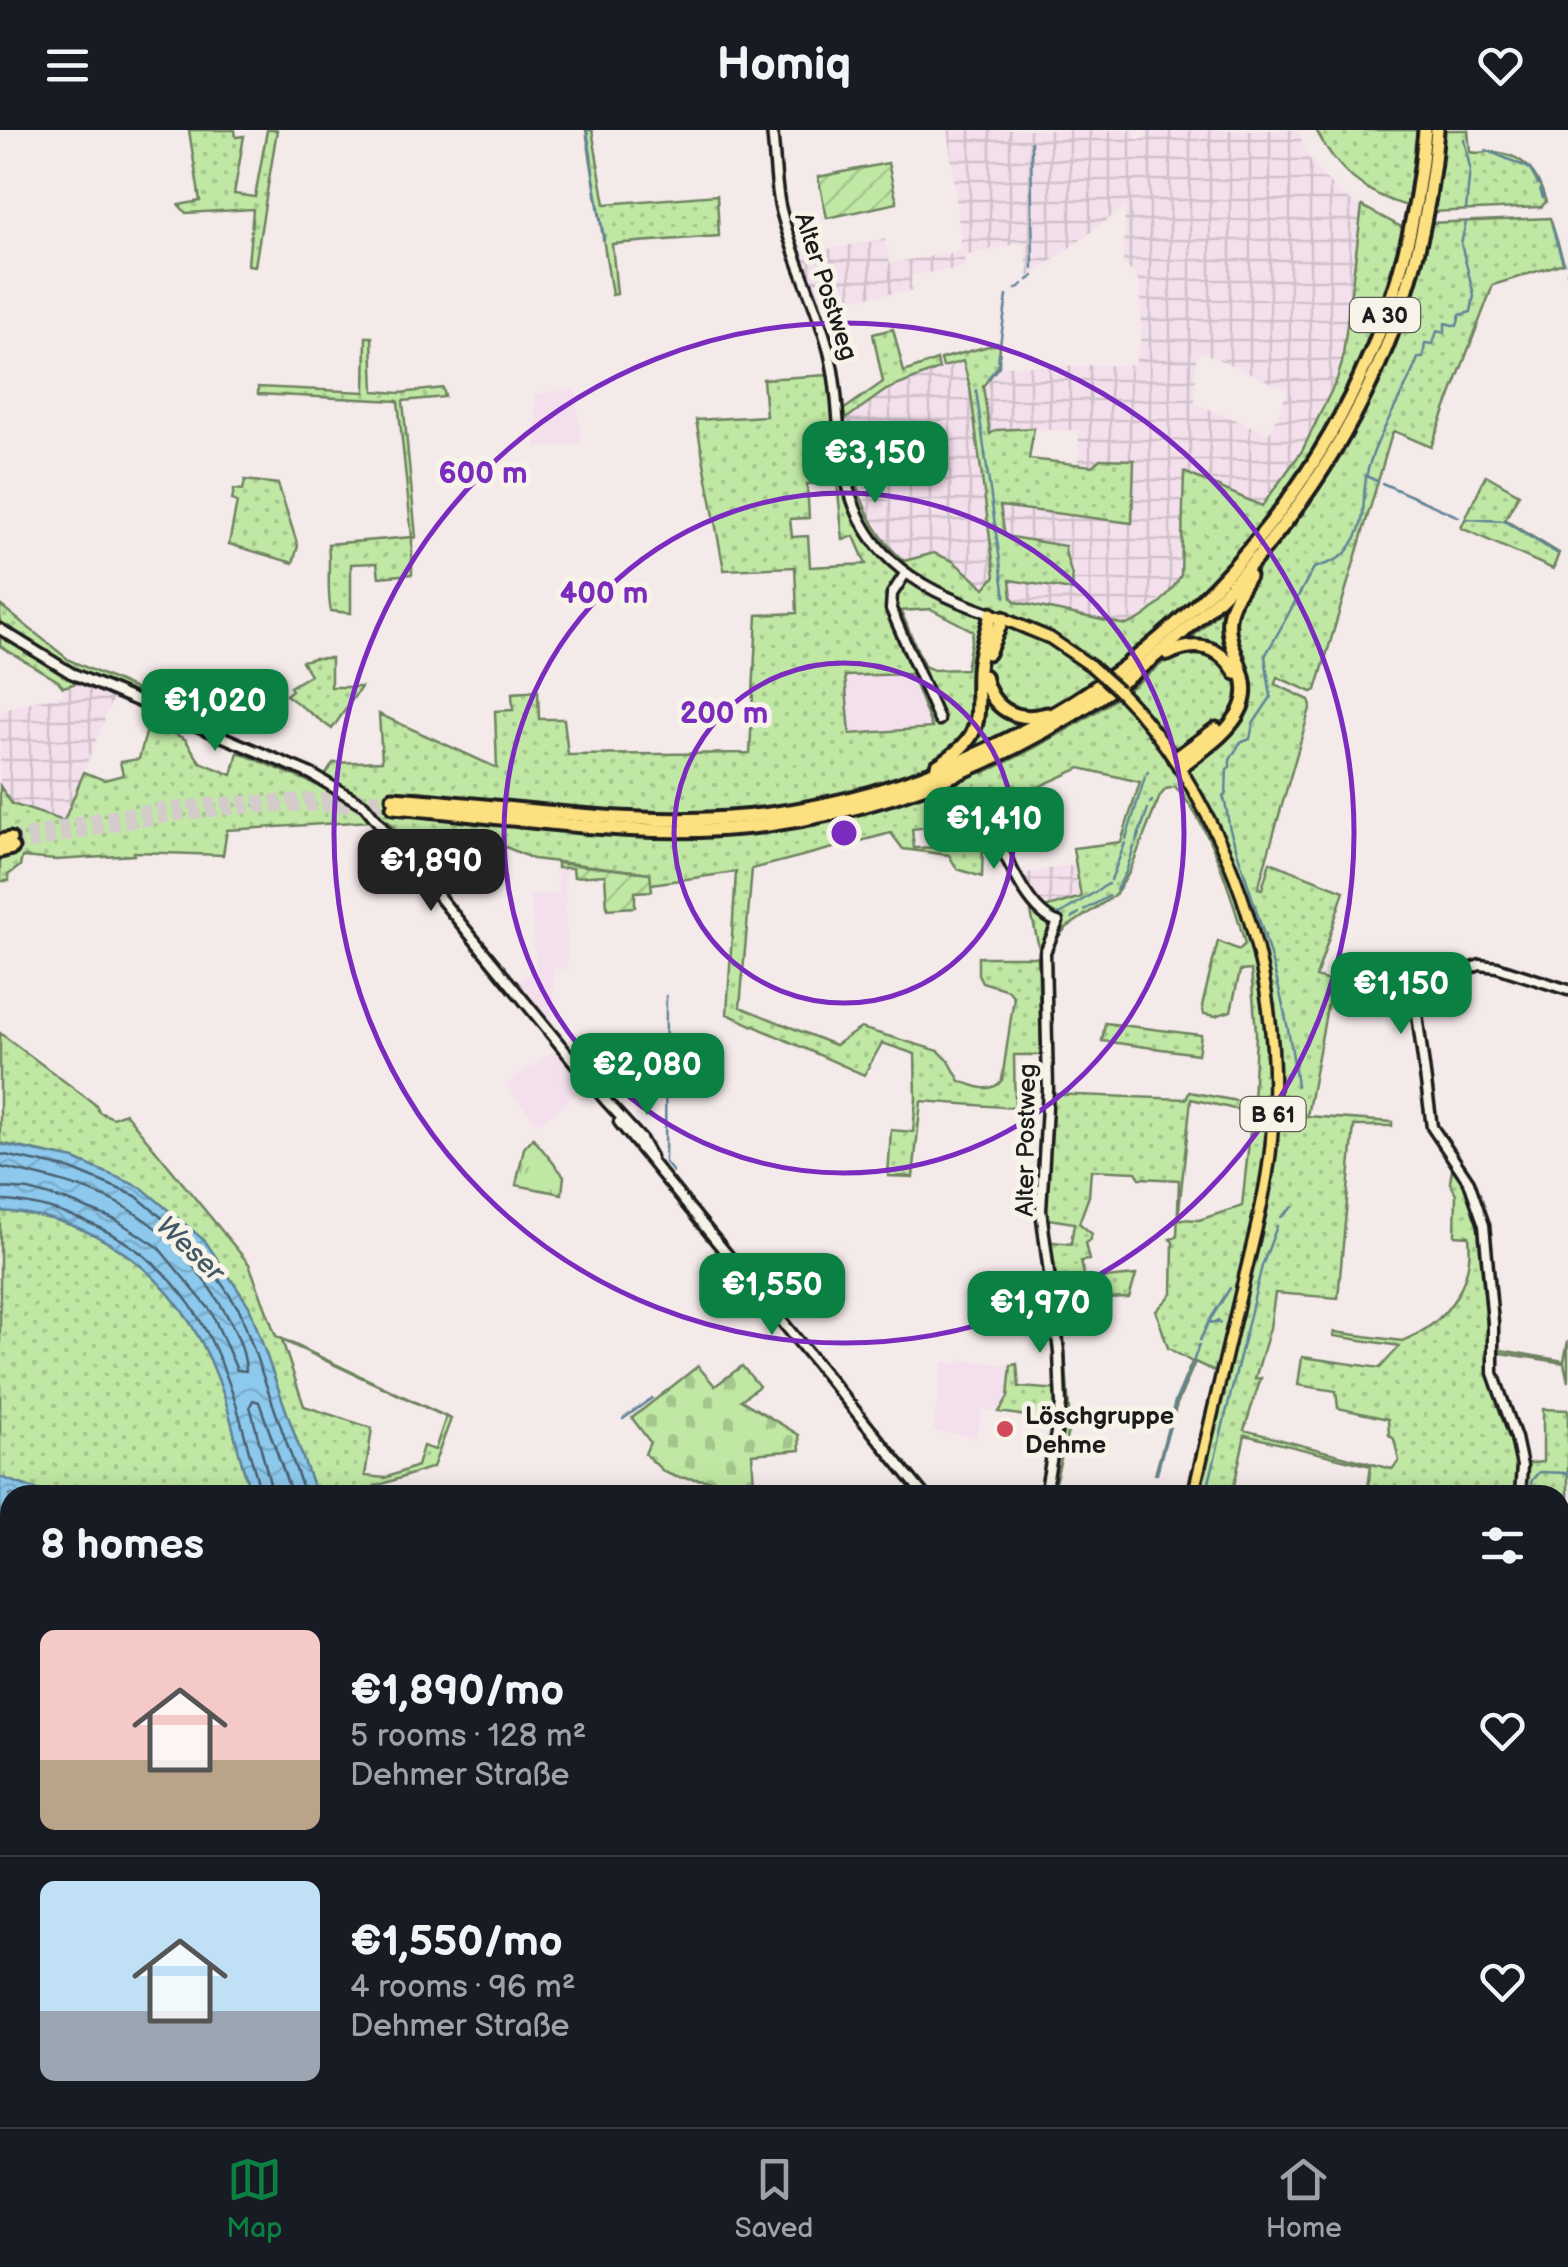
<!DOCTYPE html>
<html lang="en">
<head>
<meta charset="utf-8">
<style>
  :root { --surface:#171b24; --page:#242831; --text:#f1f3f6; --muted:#9ea1a6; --line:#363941; --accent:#0b8043 }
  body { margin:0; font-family:"Balsamiq Sans",sans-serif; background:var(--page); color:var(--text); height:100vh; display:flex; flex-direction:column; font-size:38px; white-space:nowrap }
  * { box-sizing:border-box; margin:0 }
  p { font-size:32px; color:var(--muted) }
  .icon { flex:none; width:55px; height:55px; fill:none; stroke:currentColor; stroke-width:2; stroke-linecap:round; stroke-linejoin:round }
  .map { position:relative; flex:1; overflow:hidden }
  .panel { position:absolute; left:0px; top:1355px; width:1570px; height:642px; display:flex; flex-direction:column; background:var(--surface); border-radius:30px 30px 0 0; box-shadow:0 5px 25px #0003 }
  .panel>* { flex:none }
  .price { position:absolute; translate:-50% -85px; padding:0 22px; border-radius:20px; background:var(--accent); color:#fff; font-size:32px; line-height:65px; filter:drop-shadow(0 2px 5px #0008) }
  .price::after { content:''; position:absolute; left:50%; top:60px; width:30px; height:22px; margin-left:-15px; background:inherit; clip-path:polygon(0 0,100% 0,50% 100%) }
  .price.selected { background:#222; color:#fff }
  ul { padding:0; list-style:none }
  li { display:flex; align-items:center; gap:30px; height:250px; padding:0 40px }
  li+li { border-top:2px solid var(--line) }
  li span { display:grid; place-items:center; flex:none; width:280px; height:200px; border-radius:15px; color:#555 }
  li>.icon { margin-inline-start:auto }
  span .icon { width:120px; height:120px; fill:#fffc; stroke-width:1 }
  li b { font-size:42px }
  h2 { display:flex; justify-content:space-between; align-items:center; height:120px; padding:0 40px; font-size:42px }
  header { display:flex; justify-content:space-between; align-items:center; height:130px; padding:0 40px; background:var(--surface); font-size:45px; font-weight:700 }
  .menu { display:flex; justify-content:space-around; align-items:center; height:140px; border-top:2px solid var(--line); background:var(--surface); font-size:28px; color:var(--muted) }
  .menu a { display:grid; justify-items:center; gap:5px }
  .menu .selected { color:var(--accent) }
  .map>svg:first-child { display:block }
</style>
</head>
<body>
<header><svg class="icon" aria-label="menu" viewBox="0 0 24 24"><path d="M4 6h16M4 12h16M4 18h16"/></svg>Homiq<svg class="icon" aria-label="heart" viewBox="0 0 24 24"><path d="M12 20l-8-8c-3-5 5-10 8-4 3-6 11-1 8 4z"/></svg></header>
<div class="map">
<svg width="1568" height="1997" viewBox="0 0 1568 1997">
  <defs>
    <pattern id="industrial-grid" width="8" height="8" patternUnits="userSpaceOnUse" patternTransform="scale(2.5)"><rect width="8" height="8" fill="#f3e0ec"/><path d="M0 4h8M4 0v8" fill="none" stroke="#d0c0ca"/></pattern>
    <pattern id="grass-dots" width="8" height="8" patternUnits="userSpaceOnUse" patternTransform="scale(2.5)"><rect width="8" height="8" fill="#c0e8a4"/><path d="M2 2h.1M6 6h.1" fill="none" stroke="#a4c68d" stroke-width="1.8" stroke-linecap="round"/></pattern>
    <pattern id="cemetery-stones" width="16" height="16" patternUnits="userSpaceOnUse" patternTransform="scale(2.5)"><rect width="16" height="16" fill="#c0e8a4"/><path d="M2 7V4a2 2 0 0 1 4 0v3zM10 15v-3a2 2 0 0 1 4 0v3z" fill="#a4c68d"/></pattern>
    <pattern id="park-tufts" width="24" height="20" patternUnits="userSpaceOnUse" patternTransform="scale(2.5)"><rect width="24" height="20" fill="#c0e8a4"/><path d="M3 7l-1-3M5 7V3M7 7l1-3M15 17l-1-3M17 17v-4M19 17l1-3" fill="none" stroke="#a4c68d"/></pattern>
    <pattern id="garden-furrows" width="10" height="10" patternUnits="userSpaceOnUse" patternTransform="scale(2.5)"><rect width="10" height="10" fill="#c0e8a4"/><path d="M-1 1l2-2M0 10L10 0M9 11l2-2" fill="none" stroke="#a4c68d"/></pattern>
    <pattern id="water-waves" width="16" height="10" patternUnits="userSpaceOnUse" patternTransform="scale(2.5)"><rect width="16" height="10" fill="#8dc9ed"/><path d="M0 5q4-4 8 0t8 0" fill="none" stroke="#79accb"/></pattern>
  </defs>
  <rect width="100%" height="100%" fill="#f5eaea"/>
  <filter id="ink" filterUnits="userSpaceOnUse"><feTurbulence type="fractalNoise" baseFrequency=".01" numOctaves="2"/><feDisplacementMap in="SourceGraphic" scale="20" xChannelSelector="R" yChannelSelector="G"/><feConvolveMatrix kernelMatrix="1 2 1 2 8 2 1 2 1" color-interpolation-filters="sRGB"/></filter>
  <g filter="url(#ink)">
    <g fill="#f3e0ec">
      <polygon points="576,259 581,314 537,317 534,264"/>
      <polygon points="911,544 933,598 849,604 845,546"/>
      <polygon points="565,737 568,839 554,839 552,903 512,854 536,839 530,766 558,764 557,738"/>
      <polygon points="556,920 585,957 538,995 505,954"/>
      <polygon points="962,1230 1011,1235 1008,1268 999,1282 982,1279 977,1308 933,1301 943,1232 960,1233"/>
    </g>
    <g fill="url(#industrial-grid)" fill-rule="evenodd">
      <path d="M948,0H1135V9H1144L1147,0H1298L1309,28L1331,55L1350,71L1362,76L1342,233L1302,321L1262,376L1184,343L1181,445L1176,454L1135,492L1126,495L1016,472L1012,468L1010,450L1072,459V437L1066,430L1065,416L1005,406L1000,376L1131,392L1098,332L1092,336L1078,335L1079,300H996L990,306L983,256L999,236L1135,235L1141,208L1140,156L1135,145L1123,133L1125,77L1028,148L1025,112L964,126L965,138L911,145L912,161L819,173L801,124L885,109L890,133L962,121ZM1202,222L1288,260L1269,304L1195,273L1196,228Z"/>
      <polygon points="941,229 943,237 963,231 970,257 995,446 986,458 944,427 936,426 904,431 895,424 879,403 865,378 846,314 844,289 886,260 939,239 937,230"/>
      <polygon points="97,547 118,555 64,691 12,674 0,656 0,583 16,575 64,565 63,557"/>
      <polygon points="1076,734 1081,767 1031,782 1012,746"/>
    </g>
    <g fill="url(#grass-dots)" stroke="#6e8260" stroke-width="2.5" fill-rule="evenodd">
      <polygon points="189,0 235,0 236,7 244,6 234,64 255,67 267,0 277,0 255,136 248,135 253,79 186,83 179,75 200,71"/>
      <polygon points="586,0 592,0 605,74 717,65 719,106 612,114 617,164 612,165"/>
      <path d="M1316,0H1418L1407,76C1364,64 1336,39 1316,0Z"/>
      <path d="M1443,0H1468L1470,22C1480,25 1485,20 1495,22C1527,26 1538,45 1546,72L1541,77L1431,82Z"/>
      <path d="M1362,76L1403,98C1388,152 1372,206 1348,257C1284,391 1175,508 1047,583C1023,597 995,606 972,620L983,643C1221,537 1367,343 1429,93L1550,88L1564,133L1493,155L1431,317L1394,301L1392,304L1316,560L1312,562L1277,547L1275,554L1309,570L1311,575L1258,758L1262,759L1270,732L1344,761L1316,847L1338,854L1410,859L1413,857L1412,870L1408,866L1330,861L1307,986L1392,992V996H1354L1338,1168L1275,1163L1270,1198L1255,1249L1261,1248L1244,1300L1392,1339L1399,1331L1394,1309L1389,1305L1388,1289L1338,1278L1336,1261L1298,1255L1302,1227L1380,1238L1400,1216L1334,1206V1202L1402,1211C1447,1194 1474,1153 1469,1106L1455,1105L1456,1064L1450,1052L1453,1033L1469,1057L1476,1077L1489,1218L1564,1231L1568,1211V1252L1564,1233L1489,1221L1490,1249L1519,1334L1543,1332V1279L1568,1280V1473L1560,1472V1365H1367L1371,1336L1245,1305L1232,1365H1186L1216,1242L1195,1232L1177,1274L1155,1345L1175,1272L1192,1232L1168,1218L1156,1181L1172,1164L1173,1112L1170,1109L1177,1107L1179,1050L1140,1048L1136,1042L1091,1040L1089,1066L1079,1093L1092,1104L1090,1110L1085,1113L1089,1130L1081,1131L1085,1150L1136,1145L1129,1168L1073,1170L1067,1174L1064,1206L1070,1294L1052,1364L1044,1365L1061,1291L999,1282L1008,1267L1011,1235L1017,1234L1019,1257L1062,1260L1043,1111L1071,1114L1074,1093L1042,1088L1049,964L1186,969L1189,962L1253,974L1256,903L1251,840L1240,841L1231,881L1215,886L1204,884L1202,876L1218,811L1239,820L1245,814C1233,768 1209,691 1175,657L1166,659L1160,666L1129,743L1115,765L1066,798L1041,827L1031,782L1081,767L1073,718L1121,712L1140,652L1080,638L1007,671L998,679L1009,705L1012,728L1003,729L982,690L912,699L914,718L983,716L982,747L957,739L949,725L903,719L891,703L752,739L740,877L835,915L861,898L939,921L949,931L960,951C975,956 990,965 1002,950L1014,867L1008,860L982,852L978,844V827H1038L1041,925H1014L1015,978L921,971L913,1047L888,1046L891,1000L913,1002L916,969L915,924L882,913L864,945L727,884L736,742L651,754L649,743L533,729L506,717L473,718L421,707L406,712L387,690L227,700L223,725L134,722V725L56,730L22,727L20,736L8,745L9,751H0V729L17,722L11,703L0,705V656L12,674L64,691L84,642L104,650L123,645L120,632L139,629L149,592L185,609L200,632L232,645L238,622L319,656L333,633L382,631L379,584L497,638L495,581L513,580L512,563L538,561L539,589H564L568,625L750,623L757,485L797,483L795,437L724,440L696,290L766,286L763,249L828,245L833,287L883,252L873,204L893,199L904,242L937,230L939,239L886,260L844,290C849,341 864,397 904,431L934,423L953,431L985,458L995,446L970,257L963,231L943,237L941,229L1000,213L999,236L983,256L990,304L996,300L1034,298L1029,329L1092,336L1100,329L1134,330L1132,393L1000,376L1005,406L1065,416C1065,432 1075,442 1072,460L1010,450L1012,468L1016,472L1126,495C1147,489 1171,464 1181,445L1184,342L1262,376L1302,321L1337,249L1342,233ZM837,352L843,410L854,406L866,434L810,437L808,406L792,407L790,389L809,388L807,354ZM931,479L973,501L966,539L933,540L924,536L901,481ZM911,544L932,598L850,604L845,546ZM418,661L544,676L543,699L390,683L392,662ZM1191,969L1252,983L1242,1076L1199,1090L1178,1089Z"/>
      <path d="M366,207H372L374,261L400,263L443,258L445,267L403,271L416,407L412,408V444L379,447L377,433L351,434V483L331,481C326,459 331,437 328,414L412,407L398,271L258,264V257L365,262Z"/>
      <polygon points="1486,345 1519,364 1505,390 1559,423 1553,439 1461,398"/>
      <polygon points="245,350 278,354 298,416 293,433 229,414 237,372 232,370 234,359 243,360"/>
      <polygon points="0,475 69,530 135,559 136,563 97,547 63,557 58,551 0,516"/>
      <polygon points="314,528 331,528 331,557 361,557 332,599 286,565 292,560 290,557 310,545 302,531"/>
      <polygon points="1105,893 1201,905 1198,924 1102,911"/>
      <path d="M0,903L96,975L99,982L113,988L125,983L249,1134L276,1206L451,1289L433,1337L350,1365H316L249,1176L205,1111L142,1058L74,1029L0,1013ZM282,1210L446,1287L435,1320L423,1316L417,1336L385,1348L365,1346L372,1298L304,1276Z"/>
      <path d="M0,1081C114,1087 192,1163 225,1269C235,1301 240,1334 252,1365H190L181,1356L169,1351L46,1363L0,1347Z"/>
      <polygon points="1560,1511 1568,1527 1568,1680 1560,1691"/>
    </g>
    <polygon fill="url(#cemetery-stones)" stroke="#6e8260" stroke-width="2.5" points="698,1236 715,1256 742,1236 759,1256 741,1270 799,1305 800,1320 752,1324 754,1355 676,1347 664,1342 645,1324 650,1312 632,1288"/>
    <g fill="url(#park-tufts)" stroke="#6e8260" stroke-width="2.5">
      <polygon points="533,1008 564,1046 562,1064 516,1055 524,1018"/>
      <polygon points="0,1557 10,1560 10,1738 0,1726"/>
      <polygon points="305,1988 879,1988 883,1997 306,1997"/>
    </g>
    <g fill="url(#garden-furrows)" stroke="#6e8260" stroke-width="2.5">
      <polygon points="888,33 897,73 827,88 818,47"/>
      <polygon points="557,733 650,743 652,761 635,762 635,777 607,779 605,745 574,747 573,738 557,738"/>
    </g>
    <g fill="url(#water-waves)" stroke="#608499" stroke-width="2.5">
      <path d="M0,1014L74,1029L142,1058L205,1111L249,1176L316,1365H252C240,1334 235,1301 225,1269C192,1163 114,1087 0,1081Z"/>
      <polygon points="0,1347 46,1363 169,1351 181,1356 190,1365 10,1365 10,1560 0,1557"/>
      <polygon points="0,1765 10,1779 10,1981 0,1970"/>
      <polygon points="16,1988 295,1988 296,1997 24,1997"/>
      <polygon points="381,1988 596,1988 618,1997 387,1997"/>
    </g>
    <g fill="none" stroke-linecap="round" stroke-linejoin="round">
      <g stroke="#496170" stroke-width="2.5">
        <polyline points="0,1024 71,1039 136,1066 198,1118 240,1181 305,1365"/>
        <path d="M0,1037C99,1058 154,1076 213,1163C228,1185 245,1214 246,1241L237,1240L211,1181L157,1116L116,1090L68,1071L29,1060L0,1058"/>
        <path d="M0,1071C29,1071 55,1079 82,1090C180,1129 220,1208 245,1306C249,1325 258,1346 260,1365"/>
        <polyline points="273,1365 250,1276 253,1270 259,1272 292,1365"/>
      </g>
      <g stroke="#608499" stroke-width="2.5">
        <polyline points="587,0 592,32"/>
        <polyline points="1464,9 1470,38 1466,80"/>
        <polyline points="1031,12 1033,138"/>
        <polyline points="1486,20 1529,38 1538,54"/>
        <polyline points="592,36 604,109"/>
        <polyline points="1540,59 1543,68"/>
        <polyline points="1552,96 1563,133"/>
        <polyline points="1567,142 1568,145"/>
        <polyline points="1028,150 1034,146"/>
        <polyline points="1016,159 1023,154"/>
        <polyline points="1000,215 1007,166"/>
        <polyline points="988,248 998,236 999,222"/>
        <polyline points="976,260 1005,467"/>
        <polyline points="1366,346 1377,351"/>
        <polyline points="1382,353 1459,387"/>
        <polyline points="1466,389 1504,391 1558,424"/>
        <polyline points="1147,643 1148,642"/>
        <polyline points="1150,673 1152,671"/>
        <polyline points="1126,709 1145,647"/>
        <polyline points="1136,712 1148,679"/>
        <polyline points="1111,750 1125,713"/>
        <polyline points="1116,760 1126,742 1134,717"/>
        <polyline points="1084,780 1109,766"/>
        <polyline points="1055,787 1108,754"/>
        <polyline points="1072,788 1079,783"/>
        <polyline points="666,866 665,1032 673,1042"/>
        <path d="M1297,956C1287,868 1259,787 1231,703C1227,691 1228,678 1223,666L1226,663L1227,639L1230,637V630L1240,613L1250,609L1253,594L1271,567L1265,526C1282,497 1297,467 1314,438C1326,434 1339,431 1347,421C1369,393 1361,376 1366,348C1373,309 1404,267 1418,228H1423L1425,213L1433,214L1437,201L1445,203V193L1457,196L1460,185L1471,182L1474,165L1461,114L1466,92"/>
        <polyline points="1281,1087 1293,1077"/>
        <polygon points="1218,1190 1220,1193 1215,1192"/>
        <polyline points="1208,1193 1230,1158"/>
        <polyline points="1200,1210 1208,1193 1215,1192"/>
        <polyline points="1192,1235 1199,1215"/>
        <polyline points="623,1289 652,1268"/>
        <polyline points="1157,1344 1175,1272 1190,1240"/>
        <polyline points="1206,1365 1262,1136 1277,1096"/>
        <polyline points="1528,1365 1532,1350 1539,1342 1568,1343"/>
        <polyline points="1560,1649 1568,1649"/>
        <polyline points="1084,1997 1086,1988"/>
        <polyline points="1222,1997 1223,1988"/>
      </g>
      <g stroke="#d4cbcb" stroke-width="11" stroke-dasharray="11 5.5" stroke-linecap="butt">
        <path d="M10,709C42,701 75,692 108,686C202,670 298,668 393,668"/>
        <path d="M12,718C90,700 167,684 247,678C295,675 344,677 393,677"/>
      </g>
      <g stroke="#1c1c1c" stroke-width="15">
        <g id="tertiary">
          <path d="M772,0C775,25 775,52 780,76C791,124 814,168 827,214C838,252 837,290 842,328C855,421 910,456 991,484"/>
          <polyline points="905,444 892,464 891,479 939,590"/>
          <polyline points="0,499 71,543 311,644 364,675 606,971 641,1009 651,1027"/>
          <path d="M984,682C1001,712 1025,783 1058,792L1045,822L1048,959L1041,1080L1059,1222L1061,1275L1045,1365"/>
          <polyline points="619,992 924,1365"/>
          <polyline points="1520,1365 1522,1336 1516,1308 1493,1243 1493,1192 1484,1095 1469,1052 1432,997 1415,869 1417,859 1427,853 1480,835 1497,837 1568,860"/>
          <polyline points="1560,1879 1568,1913"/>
          <polyline points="1560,1982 1565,1969 1568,1942"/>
        </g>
      </g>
      <g stroke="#1c1c1c" stroke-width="16">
        <g id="primary">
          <polyline points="997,486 1050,508 1091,536"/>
          <path d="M1119,561C1163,605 1194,656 1220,712C1264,807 1281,913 1271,1016C1266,1064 1253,1111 1242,1158C1225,1227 1209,1296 1193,1365"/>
          <polyline points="1560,1984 1568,1991"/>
        </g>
      </g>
      <g stroke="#1c1c1c" stroke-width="19">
        <g id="motorway">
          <polyline points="988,523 1003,488"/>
          <path d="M1168,524C1196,510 1220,516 1236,543"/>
          <path d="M984,546C991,578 1015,593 1047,584"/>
          <polyline points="1175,629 1216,599"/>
          <path d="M937,636C987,604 976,591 978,540C979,522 987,502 991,484"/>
          <path d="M1180,637C1201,621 1230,603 1241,578C1255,546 1225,520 1229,488C1231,472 1240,460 1249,446"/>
          <path d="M393,668C519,676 644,701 770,684C1113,637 1399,349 1425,0"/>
          <path d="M393,677C518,687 643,712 768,695C1118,647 1411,357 1437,0"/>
          <polyline points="0,711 10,709"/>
          <polyline points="0,721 12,718"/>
        </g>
      </g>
      <use href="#tertiary" stroke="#f7f3e8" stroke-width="8"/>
      <use href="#primary" stroke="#fde080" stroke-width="9"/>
      <use href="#motorway" stroke="#fde080" stroke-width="11"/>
      <g stroke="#1c1c1c" stroke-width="16" stroke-linecap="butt">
        <polyline id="primary-bridge" points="1091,536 1119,561"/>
      </g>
      <use href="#primary-bridge" stroke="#fde080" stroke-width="9"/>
    </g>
  </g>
  <g fill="none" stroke="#7b2cbf" stroke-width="5">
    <circle cx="844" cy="703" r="170"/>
    <circle cx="844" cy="703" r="340"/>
    <circle cx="844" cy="703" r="510"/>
  </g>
  <circle fill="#d1495b" stroke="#f7f3e8" stroke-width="4" cx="1005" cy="1299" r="10"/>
  <g text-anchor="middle" stroke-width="10" stroke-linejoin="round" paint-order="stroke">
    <g fill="#f7f3e8" stroke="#5e5c59" stroke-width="2.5">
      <rect x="1350" y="168" width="70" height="34" rx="8"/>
      <rect x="1240.5" y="967" width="65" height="34" rx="8"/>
    </g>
    <g font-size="22" font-weight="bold" fill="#1c1c1c">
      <text x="1385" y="193">A 30</text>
      <text x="1273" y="992">B 61</text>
    </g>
    <g font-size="25" fill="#1c1c1c" stroke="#f7f3e8">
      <text transform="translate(827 156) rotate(72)" y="9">Alter Postweg</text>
      <text transform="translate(1025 1010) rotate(-89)" y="9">Alter Postweg</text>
    </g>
    <g font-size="25" font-weight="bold" fill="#1c1c1c" stroke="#f7f3e8" text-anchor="start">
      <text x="1025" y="1294">Löschgruppe<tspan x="1025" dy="29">Dehme</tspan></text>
    </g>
    <g font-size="28" font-style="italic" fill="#445965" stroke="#f7f3e8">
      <text transform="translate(191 1118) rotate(43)" y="10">Weser</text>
    </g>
  </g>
  <circle cx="844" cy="703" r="15" fill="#7b2cbf" stroke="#f7f3e8" stroke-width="5"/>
  <g font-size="30" text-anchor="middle" font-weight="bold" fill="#7b2cbf" stroke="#f7f3e8" stroke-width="10" stroke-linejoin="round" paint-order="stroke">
    <text x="483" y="353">600 m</text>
    <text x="604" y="473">400 m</text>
    <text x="724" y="593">200 m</text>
  </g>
</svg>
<b class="price" style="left:875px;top:376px">€3,150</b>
<b class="price" style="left:215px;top:624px">€1,020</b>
<b class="price" style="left:994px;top:742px">€1,410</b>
<b class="price selected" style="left:431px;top:784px">€1,890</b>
<b class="price" style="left:1401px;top:907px">€1,150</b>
<b class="price" style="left:647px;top:988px">€2,080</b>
<b class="price" style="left:772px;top:1208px">€1,550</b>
<b class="price" style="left:1040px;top:1226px">€1,970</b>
<section class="panel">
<h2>8 homes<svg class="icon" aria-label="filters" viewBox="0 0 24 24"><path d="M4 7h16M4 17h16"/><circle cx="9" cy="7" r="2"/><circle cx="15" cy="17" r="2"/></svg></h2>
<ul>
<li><span style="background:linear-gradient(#f6c9c9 65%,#b9a48a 0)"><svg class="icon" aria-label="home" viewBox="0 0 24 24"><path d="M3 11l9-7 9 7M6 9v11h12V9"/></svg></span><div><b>€1,890/mo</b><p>5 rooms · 128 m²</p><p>Dehmer Straße</p></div><svg class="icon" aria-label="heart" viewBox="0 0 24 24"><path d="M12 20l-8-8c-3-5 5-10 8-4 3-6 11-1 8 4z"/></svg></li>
<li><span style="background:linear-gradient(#bfe0f5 65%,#9aa5b1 0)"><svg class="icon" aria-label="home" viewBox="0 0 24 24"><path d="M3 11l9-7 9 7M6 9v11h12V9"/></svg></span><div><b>€1,550/mo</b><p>4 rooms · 96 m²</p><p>Dehmer Straße</p></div><svg class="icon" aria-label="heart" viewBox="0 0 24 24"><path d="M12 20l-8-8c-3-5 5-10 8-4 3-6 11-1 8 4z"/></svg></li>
</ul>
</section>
</div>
<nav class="menu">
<a class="selected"><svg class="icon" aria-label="map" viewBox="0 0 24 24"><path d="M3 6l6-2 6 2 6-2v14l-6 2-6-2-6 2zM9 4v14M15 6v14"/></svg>Map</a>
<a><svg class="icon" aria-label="saved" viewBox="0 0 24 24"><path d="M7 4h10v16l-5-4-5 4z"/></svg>Saved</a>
<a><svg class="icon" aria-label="home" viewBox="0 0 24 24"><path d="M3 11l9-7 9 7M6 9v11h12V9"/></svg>Home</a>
</nav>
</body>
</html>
